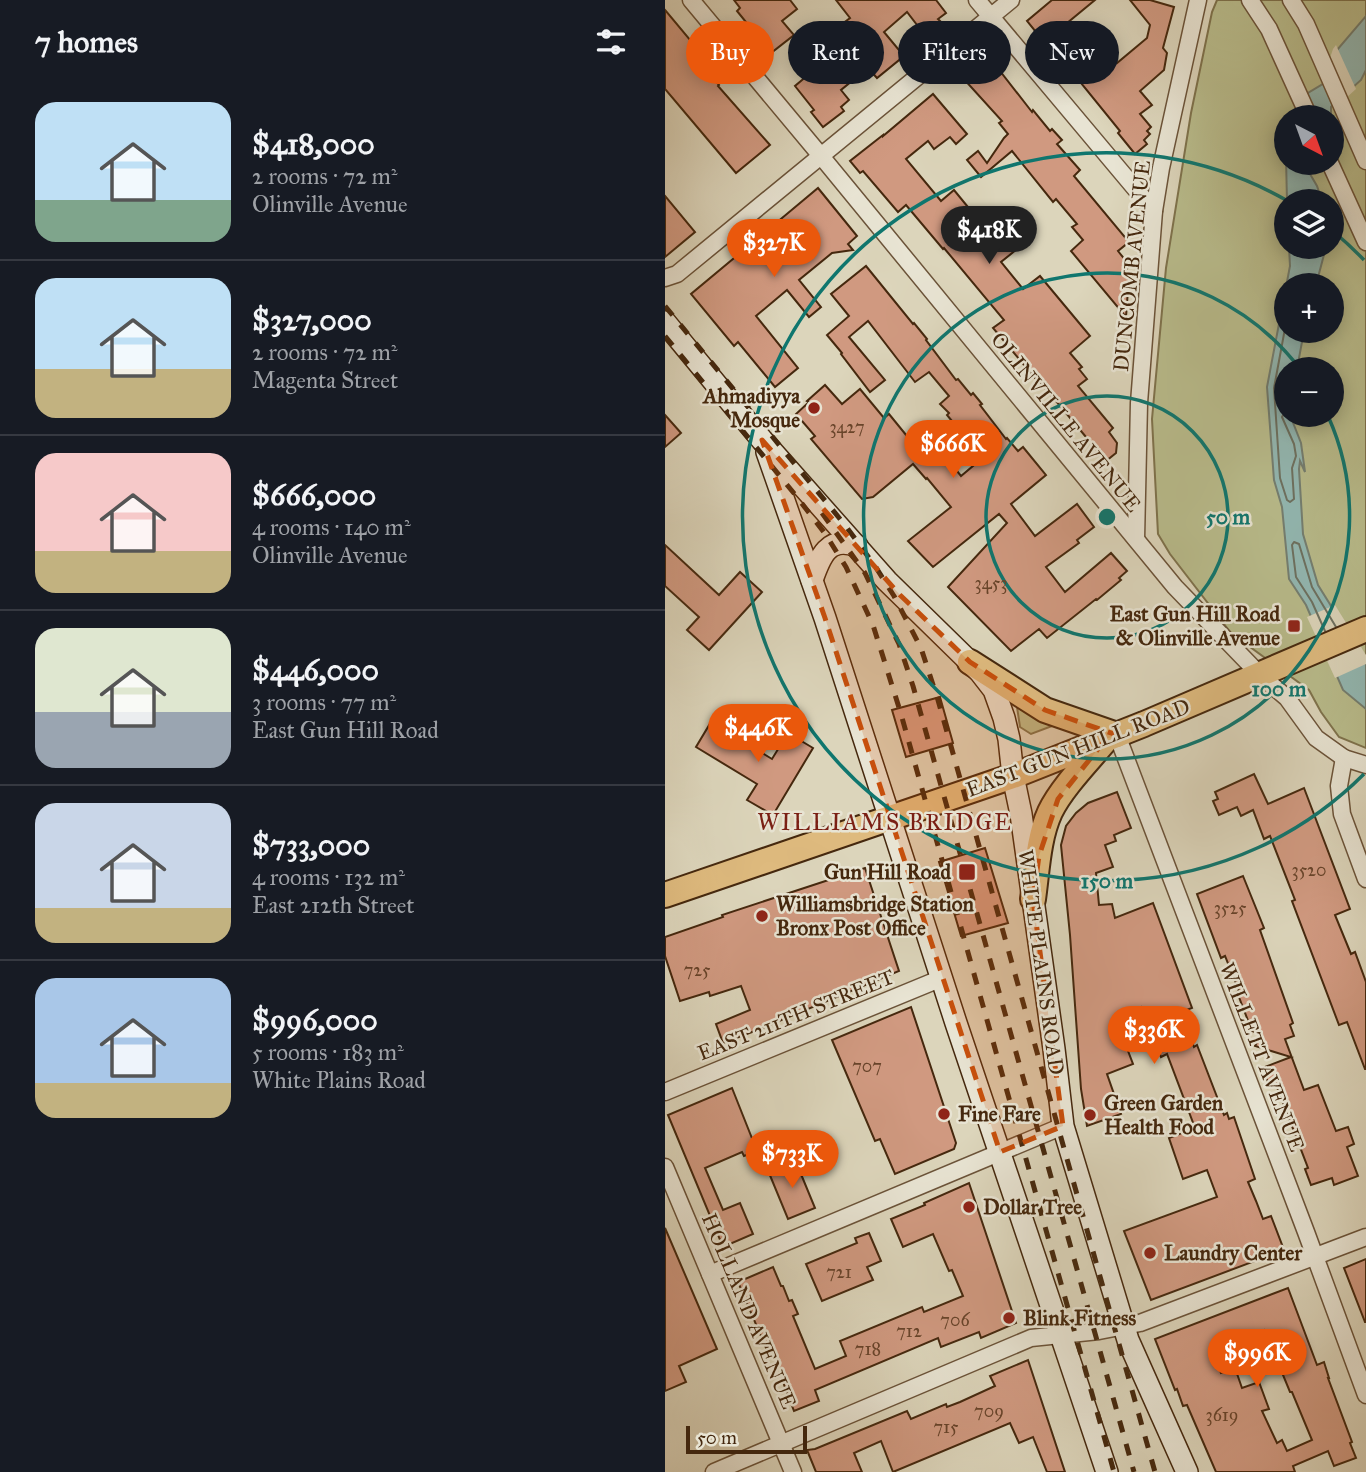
<!DOCTYPE html>
<html lang="en">
<head>
<meta charset="utf-8">
<style>
  :root { --surface:#171b24; --page:#20242c; --text:#f1f3f6; --muted:#9ea1a6; --line:#363941; --accent:#ea580c }
  body { margin:0; font-family:"IM FELL Great Primer",serif; background:var(--page); color:var(--text); height:100vh; display:flex; flex-direction:column; font-size:26px; white-space:nowrap }
  * { box-sizing:border-box; margin:0 }
  p { font-size:23px; color:var(--muted) }
  .icon { flex:none; width:38px; height:38px; fill:none; stroke:currentColor; stroke-width:2; stroke-linecap:round; stroke-linejoin:round }
  .map { position:relative; flex:1; overflow:hidden }
  .drawer { display:flex; flex-direction:column; background:var(--surface); width:665px }
  .drawer>* { flex:none }
  .banner { position:absolute; left:21px; top:21px; width:574px; height:63px; display:flex; gap:14px }
  .needle { width:46px; rotate:139deg }
  .buttons { position:absolute; left:609px; top:105px; display:grid; gap:14px }
  .buttons a { display:grid; place-items:center; width:70px; height:70px; border-radius:50%; background:var(--surface); box-shadow:0 4px 18px #0003; font-size:35px }
  .scale { position:absolute; left:21px; bottom:18px; width:121px; box-sizing:border-box; padding-left:7px; border:4px solid #45280e; border-top:0; font-size:19px; line-height:24px; white-space:nowrap; color:#45280e; -webkit-text-stroke:5px #e8e4d3; paint-order:stroke }
  .price { position:absolute; translate:-50% -60px; padding:0 16px; border-radius:24px; background:var(--accent); color:#fff; font-size:23px; line-height:46px; filter:drop-shadow(0 2px 4px #0008) }
  .price::after { content:''; position:absolute; left:50%; top:42px; width:21px; height:16px; margin-left:-10px; background:inherit; clip-path:polygon(0 0,100% 0,50% 100%) }
  .price.selected { background:#222; color:#fff }
  ul { padding:0; list-style:none }
  li { display:flex; align-items:center; gap:21px; height:175px; padding:0 35px }
  li+li { border-top:2px solid var(--line) }
  li span { display:grid; place-items:center; flex:none; width:196px; height:140px; border-radius:21px; color:#555 }
  li>.icon { margin-inline-start:auto }
  span .icon { width:84px; height:84px; fill:#fffc; stroke-width:1 }
  li b { font-size:30px }
  h2 { display:flex; justify-content:space-between; align-items:center; height:84px; padding:0 35px; font-size:30px }
  .pill { padding:0 24px; border-radius:32px; background:var(--surface); box-shadow:0 4px 18px #0003; font-size:24px; line-height:63px }
  .pill.selected { background:var(--accent); color:#fff }
  main { display:flex; flex:1; min-height:0 }
  .map>svg:first-child { display:block }
</style>
</head>
<body>
<main>
<section class="drawer">
<h2>7 homes<svg class="icon" aria-label="filters" viewBox="0 0 24 24"><path d="M4 7h16M4 17h16"/><circle cx="9" cy="7" r="2"/><circle cx="15" cy="17" r="2"/></svg></h2>
<ul>
<li><span style="background:linear-gradient(#bfe0f5 70%,#7fa58c 0)"><svg class="icon" aria-label="home" viewBox="0 0 24 24"><path d="M3 11l9-7 9 7M6 9v11h12V9"/></svg></span><div><b>$418,000</b><p>2 rooms · 72 m²</p><p>Olinville Avenue</p></div></li>
<li><span style="background:linear-gradient(#bfe0f5 65%,#c2b280 0)"><svg class="icon" aria-label="home" viewBox="0 0 24 24"><path d="M3 11l9-7 9 7M6 9v11h12V9"/></svg></span><div><b>$327,000</b><p>2 rooms · 72 m²</p><p>Magenta Street</p></div></li>
<li><span style="background:linear-gradient(#f6c9c9 70%,#c2b280 0)"><svg class="icon" aria-label="home" viewBox="0 0 24 24"><path d="M3 11l9-7 9 7M6 9v11h12V9"/></svg></span><div><b>$666,000</b><p>4 rooms · 140 m²</p><p>Olinville Avenue</p></div></li>
<li><span style="background:linear-gradient(#dfe7d0 60%,#9aa5b1 0)"><svg class="icon" aria-label="home" viewBox="0 0 24 24"><path d="M3 11l9-7 9 7M6 9v11h12V9"/></svg></span><div><b>$446,000</b><p>3 rooms · 77 m²</p><p>East Gun Hill Road</p></div></li>
<li><span style="background:linear-gradient(#c9d6e8 75%,#c2b280 0)"><svg class="icon" aria-label="home" viewBox="0 0 24 24"><path d="M3 11l9-7 9 7M6 9v11h12V9"/></svg></span><div><b>$733,000</b><p>4 rooms · 132 m²</p><p>East 212th Street</p></div></li>
<li><span style="background:linear-gradient(#a9c7e8 75%,#c2b280 0)"><svg class="icon" aria-label="home" viewBox="0 0 24 24"><path d="M3 11l9-7 9 7M6 9v11h12V9"/></svg></span><div><b>$996,000</b><p>5 rooms · 183 m²</p><p>White Plains Road</p></div></li>
</ul>
</section>
<div class="map">
<svg width="701" height="1472" viewBox="0 0 701 1472">
  <rect width="100%" height="100%" fill="#dcd5bb"/>
  <filter id="stains"><feTurbulence type="fractalNoise" baseFrequency=".00286" numOctaves="4"/><feColorMatrix values="0 0 0 0 .2 0 0 0 0 .09 0 0 0 0 .02 0 0 0 .5 -.17"/></filter>
  <radialGradient id="worn" r=".72"><stop offset=".6" stop-color="#630" stop-opacity="0"/><stop offset="1" stop-color="#630" stop-opacity=".3"/></radialGradient>
  <g fill="#b8bb8b" stroke="#7e724c" stroke-width="2" fill-rule="evenodd">
    <path d="M552,0H701V748L674,737L656,712L644,690L566,633L505,554L493,534L487,419L501,268L526,113L547,12ZM621,117H667V163H621ZM621,201H667V247H621ZM621,285H667V331H621ZM621,369H667V415H621Z"/>
    <polygon points="352,707 387,726 366,734 355,727"/>
  </g>
  <g fill="#92b8b3" stroke="#737e71" stroke-width="2">
    <polygon points="701,16 701,70 696,80 666,107 666,117 638,117 643,93 661,82 672,50"/>
    <polygon points="621,158 621,163 645,163 645,174 652,186 657,201 622,201"/>
    <polygon points="624,247 661,247 651,285 621,285 621,331 639,331 632,369 621,369 621,415 625,415 636,443 640,472 635,461 634,469 638,534 653,585 701,662 701,709 678,690 641,605 624,579 617,507 609,480 602,387 625,266"/>
  </g>
  <g fill="#dcd5bb">
    <polygon points="671,45 691,89 670,108 658,79 668,49"/>
    <polygon points="670,605 701,655 701,664 670,678 642,617"/>
  </g>
  <g fill="none" stroke-linecap="round" stroke-linejoin="round">
    <g stroke="#6c7060" stroke-width="2">
      <polyline points="621,323 609,388 615,478 622,500 625,502 629,499 627,468 631,456 629,444 617,417 621,410"/>
      <polyline points="660,631 647,602 631,577 627,545 629,542 634,544 647,587 671,627"/>
    </g>
  </g>
  <g fill="#d09980" stroke="#45280e" stroke-width="2" fill-rule="evenodd">
    <polygon points="69,0 125,0 132,9 117,21 129,35 106,53 72,11 75,8"/>
    <polygon points="171,0 271,0 281,13 273,19 275,21 259,34 242,12 219,32 239,56 212,78 203,68 176,90 184,100 176,107 179,111 158,127 146,112 149,110 130,86 143,75 142,74 167,52 157,39 185,18"/>
    <polygon points="387,0 430,0 379,42 362,21"/>
    <polygon points="465,0 485,0 509,7 498,48 502,53 499,70 475,91 487,105 475,114 486,127 482,131 485,134 479,140 482,144 470,154 453,133 455,131 407,72 438,46 452,63 482,38 485,25"/>
    <polygon points="0,10 36,53 31,57 54,85 53,86 105,145 71,173 0,89"/>
    <polygon points="321,53 367,112 368,110 385,131 387,129 397,140 392,144 415,170 409,176 464,242 453,251 465,266 460,270 464,276 461,317 406,251 418,240 407,227 412,224 391,199 388,202 347,151 316,177 302,160 313,151 322,163 339,138 343,134 334,123 337,121 297,77 301,73 300,71"/>
    <polygon points="268,94 302,134 291,144 285,137 269,149 263,141 241,159 276,201 289,190 325,234 344,219 362,241 336,262 358,289 375,276 425,336 405,353 417,367 414,369 422,379 413,386 448,428 444,432 452,443 451,453 441,461 376,383 375,384 328,328 339,320 279,248 278,249 241,205 233,212 198,171 195,173 185,161 218,135 218,136"/>
    <polygon points="153,188 192,236 183,244 188,250 167,253 134,280 156,307 144,317 122,290 91,316 133,368 110,387 73,342 69,346 26,294"/>
    <polygon points="0,196 30,232 0,257"/>
    <polygon points="201,266 248,324 249,323 262,339 261,340 291,380 293,379 306,395 308,393 317,404 315,405 341,439 342,438 353,451 358,447 381,475 346,504 370,536 412,504 429,527 412,540 414,543 381,567 400,592 446,553 462,571 454,578 456,580 432,600 431,599 382,638 374,629 346,651 283,587 342,523 334,514 268,567 243,541 286,507 262,478 261,479 248,464 208,497 197,499 146,439 150,436 131,414 144,402 142,401 160,385 177,404 195,389 219,418 224,414 250,446 263,435 296,476 321,455 296,422 291,426 282,415 284,413 275,404 284,396 264,372 250,382 203,321 184,337 220,380 205,392 176,354 177,353 162,335 184,316 166,294"/>
    <polygon points="0,415 16,433 0,447"/>
    <polygon points="0,545 54,595 75,572 97,592 44,650 22,630 34,617 0,586"/>
    <polygon points="275,697 288,743 241,757 227,710"/>
    <polygon points="46,722 107,759 123,733 148,748 108,815 82,800 92,784 31,747"/>
    <polygon points="589,774 603,804 639,788 685,909 670,915 686,954 690,952 701,982 701,1069 700,1069 682,1022 674,1025 627,901 630,900 605,836 599,839 588,810 576,816 572,807 554,815 548,801 553,799 550,792"/>
    <polygon points="452,792 466,828 449,835 451,841 440,845 448,867 431,873 434,905 447,904 450,918 488,903 527,1008 516,1012 529,1047 532,1045 559,1115 562,1113 564,1119 569,1117 590,1179 583,1182 591,1201 598,1219 606,1216 619,1250 486,1300 459,1231 552,1197 542,1170 518,1179 504,1138 530,1128 502,1054 496,1057 476,1007 450,1017 468,1064 442,1074 456,1114 422,1126 416,1089 405,935 396,845 401,826 411,813 423,803"/>
    <polygon points="320,848 343,923 296,936 274,862"/>
    <polygon points="200,868 234,971 95,1029 58,1043 51,1024 85,1010 76,986 45,996 44,992 15,1001 0,956 0,937 58,917 57,915"/>
    <polygon points="578,876 599,928 595,930 628,1023 625,1025 629,1036 620,1039 639,1090 653,1085 671,1131 683,1127 689,1144 682,1147 693,1176 669,1185 667,1178 646,1185 640,1169 643,1168 610,1082 604,1085 597,1068 626,1057 590,1046 596,1034 587,1031 572,992 574,991 560,956 556,958 532,894"/>
    <polygon points="246,1007 291,1143 289,1149 230,1174 215,1139 210,1141 167,1040"/>
    <polygon points="67,1088 92,1151 79,1156 77,1152 40,1168 58,1210 75,1203 88,1234 58,1247 3,1115"/>
    <polygon points="131,1162 150,1208 123,1219 104,1173"/>
    <polygon points="304,1183 351,1323 316,1338 314,1332 276,1347 273,1338 150,1390 154,1401 129,1411 118,1382 120,1381 105,1346 101,1348 73,1282 108,1267 116,1286 118,1286 124,1301 127,1300 133,1314 128,1316 150,1369 181,1356 175,1341 257,1307 259,1312 298,1296 287,1270 284,1271 268,1234 238,1247 226,1219 260,1205 259,1203"/>
    <polygon points="0,1228 52,1349 14,1366 21,1382 0,1391"/>
    <polygon points="204,1233 216,1261 202,1267 208,1280 157,1301 141,1264 192,1243 190,1238"/>
    <polygon points="701,1259 701,1322 700,1322 679,1268"/>
    <path d="M623,1288L652,1365L659,1362L664,1378H663L687,1442L685,1443L691,1458L669,1466L663,1451L628,1466L630,1472H551L522,1405L518,1406L512,1389L510,1390L490,1339ZM599,1330L614,1370H616L625,1392H627L647,1440L622,1451L617,1440L612,1443L597,1411L604,1409L594,1382L577,1388L570,1368L556,1373L547,1349Z"/>
    <polygon points="363,1360 400,1472 382,1472 368,1437 354,1443 345,1423 228,1472 216,1441 189,1453 197,1472 151,1472 142,1450 150,1449 242,1411 246,1419 281,1404 282,1407 295,1402 330,1386 325,1376"/>
  </g>
  <g fill="none" stroke-linecap="round" stroke-linejoin="round">
    <g stroke="#6b5339" stroke-width="19">
      <g id="street">
        <polyline points="26,0 156,156 510,587 595,675 622,698 651,738 679,758 701,765"/>
        <polyline points="312,0 489,211"/>
        <polyline points="585,0 604,29 644,117"/>
        <polyline points="626,0 641,24 701,161"/>
        <polyline points="665,163 701,242"/>
        <polyline points="0,278 12,274 346,0"/>
        <polyline points="471,539 474,403 489,211 496,168 533,0"/>
        <polyline points="452,735 641,1232 701,1395"/>
        <polyline points="679,758 674,786 677,814 701,879"/>
        <polyline points="0,1092 277,978"/>
        <polyline points="0,1167 128,1472"/>
        <polyline points="45,1274 398,1126"/>
        <polyline points="49,1472 366,1338 434,1331 475,1323 701,1237"/>
      </g>
    </g>
    <g stroke="#45280e" stroke-width="24">
      <g id="secondary">
        <polyline points="0,322 97,440 222,581 315,672 329,690 339,718 344,739 348,776 356,814 389,1049 398,1126 463,1340 522,1472"/>
        <polyline points="102,452 160,618 291,1023 442,1472"/>
        <path d="M147,580C155,557 163,535 192,546"/>
      </g>
    </g>
    <g stroke="#45280e" stroke-width="28">
      <g id="primary">
        <polyline points="305,662 380,710 452,735"/>
        <polyline points="0,895 348,776 479,724 701,629"/>
        <path d="M368,899C372,871 373,838 385,812C396,789 422,762 439,742"/>
      </g>
    </g>
    <use href="#street" stroke="#e8e4d3" stroke-width="16"/>
    <use href="#secondary" stroke="#e8e4d3" stroke-width="21"/>
    <use href="#primary" stroke="#deba7e" stroke-width="24"/>
    <g stroke="#45280e" stroke-width="5" stroke-dasharray="12 12" stroke-linecap="butt">
      <polyline points="0,306 180,525 210,566 229,596 256,648 273,700 490,1472"/>
      <polyline points="0,336 132,497 161,535 181,567 208,625 236,714 449,1472"/>
      <polyline points="157,513 200,573 234,644 248,686 469,1472"/>
    </g>
  </g>
  <path fill="#c74f0c" fill-opacity="0.2" stroke="#c74f0c" stroke-width="5" stroke-dasharray="14 9" stroke-linejoin="round" d="M97,440L235,595L305,662L380,710L452,735L441,739L393,799L374,856L368,899L398,1126L335,1152L160,618Z"/>
  <g fill="none" stroke="#0f766e" stroke-width="3.5">
    <circle cx="442" cy="517" r="121"/>
    <path d="M663 416A243 243 0 1 1 635 369"/>
    <path d="M699 774A364 364 0 1 1 621 200M669 232A364 364 0 0 1 699 260"/>
  </g>
  <g fill="#8f2418" stroke="#e8e4d3" stroke-width="2.5">
    <circle cx="149" cy="408" r="7"/>
    <rect x="622" y="619" width="14" height="14" rx="3.5"/>
    <rect x="293" y="863" width="18" height="18" rx="3.5"/>
    <circle cx="97" cy="916" r="7"/>
    <circle cx="279" cy="1114" r="7"/>
    <circle cx="425" cy="1115" r="7"/>
    <circle cx="304" cy="1207" r="7"/>
    <circle cx="485" cy="1253" r="7"/>
    <circle cx="344" cy="1318" r="7"/>
  </g>
  <g text-anchor="middle" stroke-width="5" stroke-linejoin="round" paint-order="stroke">
    <g font-size="18" fill="#68442a">
      <text x="182" y="433">3427</text>
      <text x="326" y="589">3453</text>
      <text x="644" y="876">3520</text>
      <text x="565" y="914">3525</text>
      <text x="32" y="976">725</text>
      <text x="202" y="1072">707</text>
      <text x="174" y="1278">721</text>
      <text x="290" y="1326">706</text>
      <text x="244" y="1337">712</text>
      <text x="203" y="1355">718</text>
      <text x="324" y="1417">709</text>
      <text x="557" y="1421">3619</text>
      <text x="281" y="1433">715</text>
    </g>
    <g font-size="21" fill="#45280e" stroke="#e8e4d3">
      <text transform="translate(467 266) rotate(-84)" y="7">DUNCOMB AVENUE</text>
      <text transform="translate(401 422) rotate(51)" y="7">OLINVILLE AVENUE</text>
      <text transform="translate(413 748) rotate(-21)" y="7">EAST GUN HILL ROAD</text>
      <text transform="translate(376 962) rotate(82)" y="7">WHITE PLAINS ROAD</text>
      <text transform="translate(131 1015) rotate(-22)" y="7">EAST 211TH STREET</text>
      <text transform="translate(597 1057) rotate(69)" y="7">WILLETT AVENUE</text>
      <text transform="translate(84 1311) rotate(67)" y="7">HOLLAND AVENUE</text>
    </g>
    <g font-size="21" font-weight="bold" fill="#45280e" stroke="#e8e4d3" text-anchor="start">
      <text x="135" y="403" text-anchor="end">Ahmadiyya<tspan x="135" dy="24">Mosque</tspan></text>
      <text x="615" y="621" text-anchor="end">East Gun Hill Road<tspan x="615" dy="24">&amp; Olinville Avenue</tspan></text>
      <text x="286" y="879" text-anchor="end">Gun Hill Road</text>
      <text x="111" y="911">Williamsbridge Station<tspan x="111" dy="24">Bronx Post Office</tspan></text>
      <text x="439" y="1110">Green Garden<tspan x="439" dy="24">Health Food</tspan></text>
      <text x="293" y="1121">Fine Fare</text>
      <text x="318" y="1214">Dollar Tree</text>
      <text x="499" y="1260">Laundry Center</text>
      <text x="358" y="1325">Blink Fitness</text>
    </g>
    <g font-size="23" letter-spacing="2" fill="#7a1f14" stroke="#e8e4d3">
      <text x="220" y="830">WILLIAMS BRIDGE</text>
    </g>
  </g>
  <circle cx="442" cy="517" r="10" fill="#0f766e" stroke="#e8e4d3" stroke-width="3.5"/>
  <g font-size="21" text-anchor="middle" font-weight="bold" fill="#0f766e" stroke="#e8e4d3" stroke-width="5" stroke-linejoin="round" paint-order="stroke">
    <text x="563" y="524">50 m</text>
    <text x="614" y="696">100 m</text>
    <text x="442" y="888">150 m</text>
  </g>
  <rect width="100%" height="100%" filter="url(#stains)"/>
  <rect width="100%" height="100%" fill="url(#worn)"/>
</svg>
<div class="buttons">
<a><svg class="needle" viewBox="-14 -14 28 28"><path d="M0-13l5 13h-10z" fill="#e53935"/><path d="M0 13l5-13h-10z" fill="#9ea1a6"/></svg></a>
<a><svg class="icon" aria-label="layers" viewBox="0 0 24 24"><path d="M12 4l9 5-9 5-9-5zM3 14l9 5 9-5"/></svg></a>
<a>+</a>
<a>−</a>
</div>
<div class="scale">50 m</div>
<b class="price selected" style="left:324px;top:266px">$418K</b>
<b class="price" style="left:109px;top:279px">$327K</b>
<b class="price" style="left:288px;top:480px">$666K</b>
<b class="price" style="left:93px;top:764px">$446K</b>
<b class="price" style="left:489px;top:1066px">$336K</b>
<b class="price" style="left:127px;top:1190px">$733K</b>
<b class="price" style="left:592px;top:1389px">$996K</b>
<div class="banner">
<a class="pill selected">Buy</a>
<a class="pill">Rent</a>
<a class="pill">Filters</a>
<a class="pill">New</a>
</div>
</div>
</main>
</body>
</html>
